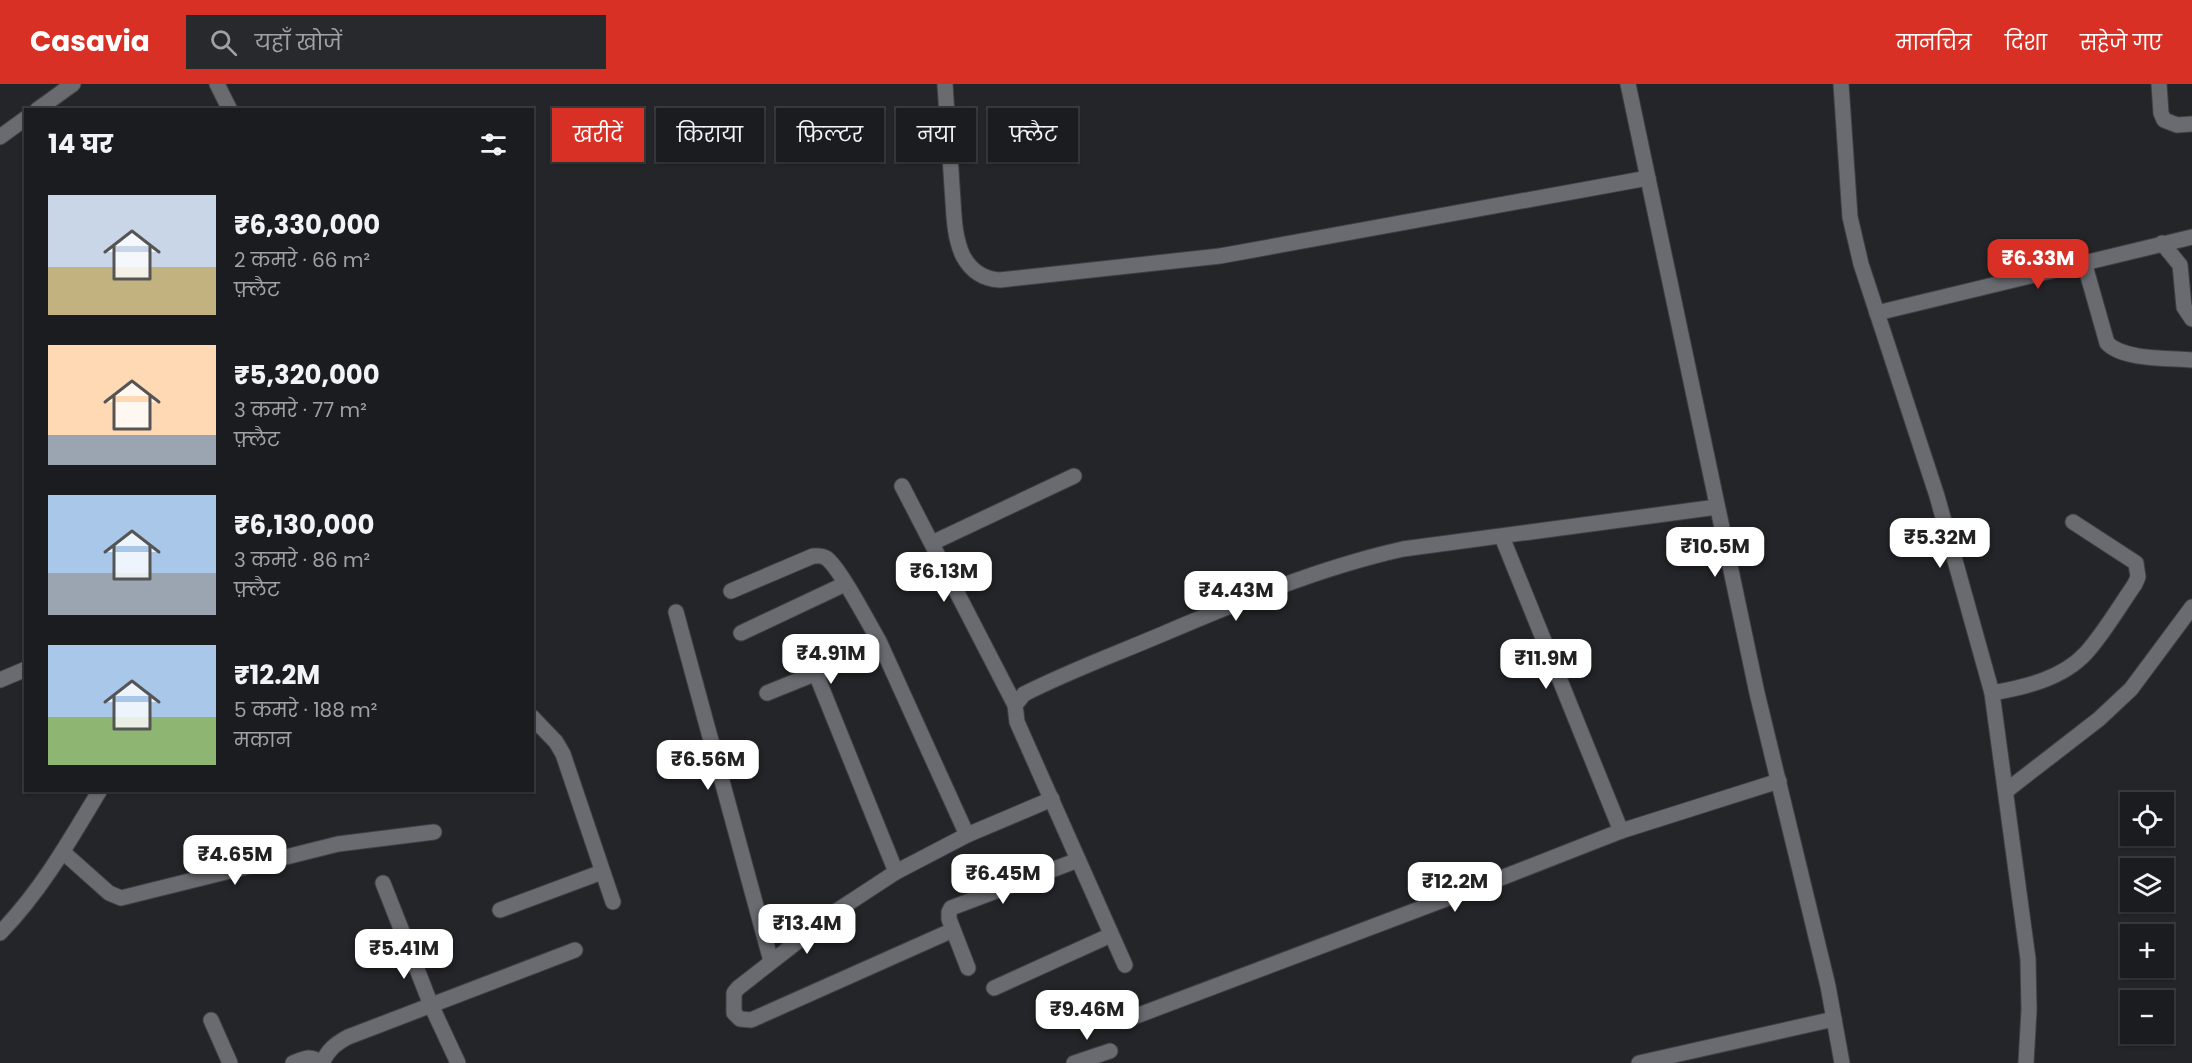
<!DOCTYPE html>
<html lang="hi">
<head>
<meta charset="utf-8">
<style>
  :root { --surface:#1b1c1f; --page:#28292c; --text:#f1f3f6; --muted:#a0a1a4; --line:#393a3d; --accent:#d93025 }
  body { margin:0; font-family:Poppins,"Noto Sans Devanagari",sans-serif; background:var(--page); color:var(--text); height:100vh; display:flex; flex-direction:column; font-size:22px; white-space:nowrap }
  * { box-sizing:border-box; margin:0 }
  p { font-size:20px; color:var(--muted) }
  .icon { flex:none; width:33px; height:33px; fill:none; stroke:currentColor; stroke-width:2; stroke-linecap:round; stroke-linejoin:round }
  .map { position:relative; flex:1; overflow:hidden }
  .details { position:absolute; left:24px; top:24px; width:510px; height:684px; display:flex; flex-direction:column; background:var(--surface); border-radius:0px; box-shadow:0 2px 4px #0004,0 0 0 2px var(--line) }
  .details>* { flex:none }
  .top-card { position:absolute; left:552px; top:24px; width:570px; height:54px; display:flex; gap:12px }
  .buttons { position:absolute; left:2120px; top:708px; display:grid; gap:12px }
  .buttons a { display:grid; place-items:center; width:54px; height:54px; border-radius:0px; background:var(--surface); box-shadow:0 2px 4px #0004,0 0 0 2px var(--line); font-size:30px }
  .price { position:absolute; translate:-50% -51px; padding:0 14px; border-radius:12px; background:#fff; color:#222; font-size:20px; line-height:39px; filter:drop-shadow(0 2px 3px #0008) }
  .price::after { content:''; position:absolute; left:50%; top:36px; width:18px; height:14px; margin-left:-9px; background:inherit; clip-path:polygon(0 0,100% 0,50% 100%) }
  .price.selected { background:var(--accent); color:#fff }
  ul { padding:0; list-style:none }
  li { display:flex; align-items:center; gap:18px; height:150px; padding:0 24px }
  li span { display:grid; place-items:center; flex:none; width:168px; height:120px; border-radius:0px; color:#555 }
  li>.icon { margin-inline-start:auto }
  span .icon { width:72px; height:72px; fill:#fffc; stroke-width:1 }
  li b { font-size:26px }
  h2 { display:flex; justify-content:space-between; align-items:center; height:72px; padding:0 24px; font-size:26px }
  .pill { padding:0 21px; border-radius:0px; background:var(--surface); box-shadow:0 2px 4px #0004,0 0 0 2px var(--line); font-size:21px; line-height:54px }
  .pill.selected { background:var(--accent); color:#fff }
  header { display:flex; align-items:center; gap:36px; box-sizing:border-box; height:84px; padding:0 30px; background:var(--accent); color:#fff }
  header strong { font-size:28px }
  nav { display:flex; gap:33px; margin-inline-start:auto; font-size:21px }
  .search { width:420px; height:54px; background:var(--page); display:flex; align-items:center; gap:15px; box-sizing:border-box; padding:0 21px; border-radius:0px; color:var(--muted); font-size:22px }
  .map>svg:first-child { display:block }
</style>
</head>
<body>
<header>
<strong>Casavia</strong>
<div class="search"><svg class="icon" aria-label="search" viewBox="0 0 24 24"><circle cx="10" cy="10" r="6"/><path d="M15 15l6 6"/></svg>यहाँ खोजें</div>
<nav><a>मानचित्र</a><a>दिशा</a><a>सहेजे गए</a></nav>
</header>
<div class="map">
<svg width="2192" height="979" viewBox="0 0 2192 979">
  <rect width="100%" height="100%" fill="#242529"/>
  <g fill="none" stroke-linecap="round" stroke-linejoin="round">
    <g stroke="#404144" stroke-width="17">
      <g id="minor">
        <polyline points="217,0 230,26"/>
        <path d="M945,0C947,34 950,68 952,103C954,125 953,151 963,172C971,187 983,195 1000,196L1220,172L1648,94"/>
        <polyline points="1628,0 1757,609 1828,902 1842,979"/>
        <polyline points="1841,0 1850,133 1861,180 1937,412 1992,609 2028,875 2029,926 2026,979"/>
        <polyline points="2159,0 2161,29 2164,36 2177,41 2192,40"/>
        <polyline points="37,26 73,0"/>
        <polyline points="0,53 26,34"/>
        <polyline points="2162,159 2180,181 2184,223 2192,235"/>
        <path d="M2084,178L2107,259C2123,276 2169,274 2192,276"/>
        <polyline points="1877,229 2192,153"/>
        <polyline points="902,402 1015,621"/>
        <polyline points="1502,453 1621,747"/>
        <polyline points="932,459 1074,392"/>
        <path d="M731,507L813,472C818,472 822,471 826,474C839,482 870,542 879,557L967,751"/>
        <polyline points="676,528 771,877"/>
        <polyline points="741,549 845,500"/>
        <polyline points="816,590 896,788"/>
        <polyline points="0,596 26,585"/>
        <polyline points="767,609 881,563"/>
        <path d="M1992,609C2025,603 2062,595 2086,569C2104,549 2119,523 2135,500L2138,493L2136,479L2073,438"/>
        <polyline points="532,633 556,658 563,670 613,818"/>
        <polyline points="2006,707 2099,635 2131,605 2192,523"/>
        <polyline points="63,768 109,809 121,814 338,760 434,748"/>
        <polyline points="383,799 431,921 458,979"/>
        <polyline points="500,826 602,788"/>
        <polyline points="953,846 751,936 740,935 734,929 734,909 738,904 838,826 896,788 967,751 1052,715"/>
        <path d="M0,849C41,807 70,756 100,706"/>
        <path d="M1125,881L1017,638L1015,621L1024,610C1067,588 1113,571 1158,552C1238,518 1318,484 1403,465L1717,423"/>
        <polyline points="968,884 949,835 949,828 951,824 1078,776"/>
        <polyline points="994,904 1111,851"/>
        <polyline points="211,936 230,979"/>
        <polyline points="1123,937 1496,796 1621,747 1779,697"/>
        <path d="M293,979C305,974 311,971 321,979"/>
        <path d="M322,979C328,966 335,960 348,953L575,866"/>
        <polyline points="1074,979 1110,967"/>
        <polyline points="1639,979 1834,935"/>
      </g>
    </g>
    <use href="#minor" stroke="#6a6b71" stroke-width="15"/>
  </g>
</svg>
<div class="buttons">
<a><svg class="icon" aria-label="locate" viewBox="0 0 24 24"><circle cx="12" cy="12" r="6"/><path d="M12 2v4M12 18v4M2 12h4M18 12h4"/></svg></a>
<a><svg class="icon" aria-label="layers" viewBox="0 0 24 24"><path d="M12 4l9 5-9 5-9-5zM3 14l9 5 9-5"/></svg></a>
<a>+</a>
<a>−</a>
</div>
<b class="price selected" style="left:2038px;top:206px">₹6.33M</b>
<b class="price" style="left:1940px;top:485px">₹5.32M</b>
<b class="price" style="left:1715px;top:494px">₹10.5M</b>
<b class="price" style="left:944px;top:519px">₹6.13M</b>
<b class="price" style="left:1236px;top:538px">₹4.43M</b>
<b class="price" style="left:831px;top:601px">₹4.91M</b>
<b class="price" style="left:1546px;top:606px">₹11.9M</b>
<b class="price" style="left:708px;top:707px">₹6.56M</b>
<b class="price" style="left:235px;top:802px">₹4.65M</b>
<b class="price" style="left:1003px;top:821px">₹6.45M</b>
<b class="price" style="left:1455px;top:829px">₹12.2M</b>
<b class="price" style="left:807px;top:871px">₹13.4M</b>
<b class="price" style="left:404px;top:896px">₹5.41M</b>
<b class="price" style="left:1087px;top:957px">₹9.46M</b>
<div class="top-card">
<a class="pill selected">खरीदें</a>
<a class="pill">किराया</a>
<a class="pill">फ़िल्टर</a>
<a class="pill">नया</a>
<a class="pill">फ़्लैट</a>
</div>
<section class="details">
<h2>14 घर<svg class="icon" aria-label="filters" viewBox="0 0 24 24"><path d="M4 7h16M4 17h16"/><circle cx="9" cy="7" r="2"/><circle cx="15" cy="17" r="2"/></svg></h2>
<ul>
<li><span style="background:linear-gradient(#c9d6e8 60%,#c2b280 0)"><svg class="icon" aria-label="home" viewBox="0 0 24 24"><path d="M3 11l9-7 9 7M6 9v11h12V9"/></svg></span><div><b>₹6,330,000</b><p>2 कमरे · 66 m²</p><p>फ़्लैट</p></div></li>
<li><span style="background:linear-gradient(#ffd9b3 75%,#9aa5b1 0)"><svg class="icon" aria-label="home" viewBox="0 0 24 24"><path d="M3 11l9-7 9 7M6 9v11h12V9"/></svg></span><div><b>₹5,320,000</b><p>3 कमरे · 77 m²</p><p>फ़्लैट</p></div></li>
<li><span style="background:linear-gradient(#a9c7e8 65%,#9aa5b1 0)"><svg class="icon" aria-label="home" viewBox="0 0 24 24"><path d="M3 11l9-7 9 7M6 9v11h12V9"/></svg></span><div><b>₹6,130,000</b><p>3 कमरे · 86 m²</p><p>फ़्लैट</p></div></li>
<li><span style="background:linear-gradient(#a9c7e8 60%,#8fb573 0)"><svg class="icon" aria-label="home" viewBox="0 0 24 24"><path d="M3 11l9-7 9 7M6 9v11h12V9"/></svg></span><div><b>₹12.2M</b><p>5 कमरे · 188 m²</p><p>मकान</p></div></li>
</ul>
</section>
</div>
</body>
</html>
